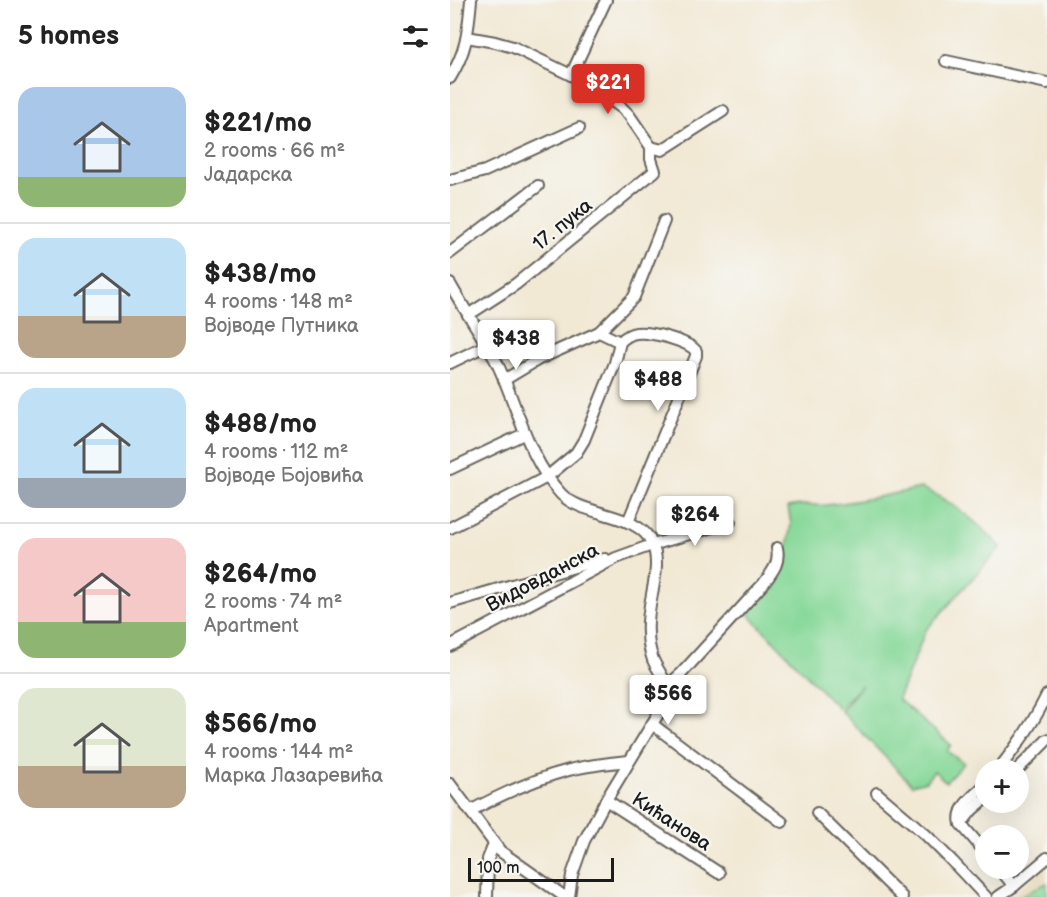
<!DOCTYPE html>
<html lang="en">
<head>
<meta charset="utf-8">
<style>
  :root { --surface:#fff; --page:#f2f2f2; --text:#222; --muted:#767676; --line:#e0e0e0; --accent:#d93025 }
  body { margin:0; font-family:"Balsamiq Sans",sans-serif; background:var(--page); color:var(--text); height:100vh; display:flex; flex-direction:column; font-size:22px; white-space:nowrap }
  * { box-sizing:border-box; margin:0 }
  p { font-size:20px; color:var(--muted) }
  .icon { flex:none; width:33px; height:33px; fill:none; stroke:currentColor; stroke-width:2; stroke-linecap:round; stroke-linejoin:round }
  .map { position:relative; flex:1; overflow:hidden }
  .side { display:flex; flex-direction:column; background:var(--surface); width:450px }
  .side>* { flex:none }
  .fabs { position:absolute; left:525px; top:759px; display:grid; gap:12px }
  .fabs a { display:grid; place-items:center; width:54px; height:54px; border-radius:50%; background:var(--surface); box-shadow:0 6px 24px #0002; font-size:30px }
  .scale { position:absolute; left:18px; bottom:15px; width:146px; box-sizing:border-box; padding-left:6px; border:3px solid #1c1c1c; border-top:0; font-size:16px; line-height:21px; white-space:nowrap; color:#1c1c1c; -webkit-text-stroke:4px #f6f6f2; paint-order:stroke }
  .price { position:absolute; translate:-50% -51px; padding:0 14px; border-radius:6px; background:#fff; color:#222; font-size:20px; line-height:39px; filter:drop-shadow(0 2px 3px #0008) }
  .price::after { content:''; position:absolute; left:50%; top:36px; width:18px; height:14px; margin-left:-9px; background:inherit; clip-path:polygon(0 0,100% 0,50% 100%) }
  .price.on { background:var(--accent); color:#fff }
  ul { padding:0; list-style:none }
  li { display:flex; align-items:center; gap:18px; height:150px; padding:0 18px }
  li+li { border-top:2px solid var(--line) }
  li span { display:grid; place-items:center; flex:none; width:168px; height:120px; border-radius:18px; color:#555 }
  li>.icon { margin-inline-start:auto }
  span .icon { width:72px; height:72px; fill:#fffc; stroke-width:1 }
  li b { font-size:26px }
  h2 { display:flex; justify-content:space-between; align-items:center; height:72px; padding:0 18px; font-size:26px }
  main { display:flex; flex:1; min-height:0 }
  .map>svg:first-child { display:block }
</style>
</head>
<body>
<main>
<section class="side">
<h2>5 homes<svg class="icon" aria-label="filters" viewBox="0 0 24 24"><path d="M4 7h16M4 17h16"/><circle cx="9" cy="7" r="2"/><circle cx="15" cy="17" r="2"/></svg></h2>
<ul>
<li><span style="background:linear-gradient(#a9c7e8 75%,#8fb573 0)"><svg class="icon" aria-label="home" viewBox="0 0 24 24"><path d="M3 11l9-7 9 7M6 9v11h12V9"/></svg></span><div><b>$221/mo</b><p>2 rooms · 66 m²</p><p>Јадарска</p></div></li>
<li><span style="background:linear-gradient(#bfe0f5 65%,#b9a48a 0)"><svg class="icon" aria-label="home" viewBox="0 0 24 24"><path d="M3 11l9-7 9 7M6 9v11h12V9"/></svg></span><div><b>$438/mo</b><p>4 rooms · 148 m²</p><p>Војводе Путника</p></div></li>
<li><span style="background:linear-gradient(#bfe0f5 75%,#9aa5b1 0)"><svg class="icon" aria-label="home" viewBox="0 0 24 24"><path d="M3 11l9-7 9 7M6 9v11h12V9"/></svg></span><div><b>$488/mo</b><p>4 rooms · 112 m²</p><p>Војводе Бојовића</p></div></li>
<li><span style="background:linear-gradient(#f6c9c9 70%,#8fb573 0)"><svg class="icon" aria-label="home" viewBox="0 0 24 24"><path d="M3 11l9-7 9 7M6 9v11h12V9"/></svg></span><div><b>$264/mo</b><p>2 rooms · 74 m²</p><p>Apartment</p></div></li>
<li><span style="background:linear-gradient(#dfe7d0 65%,#b9a48a 0)"><svg class="icon" aria-label="home" viewBox="0 0 24 24"><path d="M3 11l9-7 9 7M6 9v11h12V9"/></svg></span><div><b>$566/mo</b><p>4 rooms · 144 m²</p><p>Марка Лазаревића</p></div></li>
</ul>
</section>
<div class="map">
<svg width="597" height="897" viewBox="0 0 597 897">
  <rect width="100%" height="100%" fill="#f6f6f2"/>
  <filter id="ink" filterUnits="userSpaceOnUse"><feTurbulence type="fractalNoise" baseFrequency=".0167" numOctaves="2"/><feDisplacementMap in="SourceGraphic" scale="12" xChannelSelector="R" yChannelSelector="G"/><feConvolveMatrix kernelMatrix="1 2 1 2 8 2 1 2 1" color-interpolation-filters="sRGB"/></filter>
  <filter id="wash" filterUnits="userSpaceOnUse"><feTurbulence type="fractalNoise" baseFrequency=".008" numOctaves="4" result="noise"/><feDisplacementMap in="SourceGraphic" scale="24" xChannelSelector="R" yChannelSelector="G"/><feGaussianBlur stdDeviation="1.35" result="paint"/><feColorMatrix in="noise" values="0 0 0 0 0 0 0 0 0 0 0 0 0 0 0 0 0 1.4 0 .05"/><feComposite in="paint" operator="in"/></filter>
  <g filter="url(#wash)">
    <rect width="100%" height="100%" fill="#f2e9d5"/>
    <polygon fill="#e9d9ba" points="597,865 597,897 559,897 572,887"/>
    <g fill="#86d898" stroke="#517a5a" stroke-width="1.5">
      <path d="M471,488C502,500 528,523 551,547L476,630L448,699L501,745L497,751L514,763L496,782L484,771L476,781L462,785L391,711L412,685L389,709L298,614L336,554L341,524L338,507C351,503 363,506 376,505C408,502 439,495 471,488Z"/>
      <polygon points="597,883 597,897 570,897 570,896"/>
    </g>
  </g>
  <g filter="url(#ink)">
    <g fill="none" stroke-linecap="round" stroke-linejoin="round">
      <g stroke="#67645d" stroke-width="14">
        <g id="street">
          <polyline points="17,37 45,42 63,47 121,75 146,89 172,108 179,115 201,147 212,150 273,111"/>
          <polyline points="496,61 597,83"/>
          <polyline points="121,75 156,0"/>
          <path d="M0,78C17,50 18,32 21,0"/>
          <polyline points="0,180 35,171 129,128"/>
          <polyline points="0,253 88,186"/>
          <path d="M0,284C15,311 33,336 47,363C68,407 77,457 111,494C133,517 188,512 202,543C214,569 195,604 198,633C198,642 200,651 203,660C212,679 222,683 213,706L156,800L134,841L122,875L119,897"/>
          <polyline points="18,315 66,284 205,171 201,159 201,147"/>
          <polyline points="149,332 184,297 214,221"/>
          <polyline points="0,363 37,345"/>
          <polyline points="54,380 89,359 149,332 170,342"/>
          <polyline points="0,469 74,434"/>
          <path d="M0,528L97,477L126,453L134,440L165,363L170,342C174,338 179,334 186,333C200,331 238,341 246,351V356L178,522"/>
          <polyline points="0,603 145,561 155,559"/>
          <polyline points="0,646 166,558 202,545 280,522"/>
          <path d="M217,686L231,674L314,583C323,571 330,563 327,548"/>
          <polyline points="202,724 332,822"/>
          <path d="M548,770C567,746 584,722 597,695"/>
          <polyline points="567,770 597,740"/>
          <polyline points="0,784 50,851 115,897"/>
          <polyline points="427,793 475,834 503,862 536,897"/>
          <polyline points="536,798 522,810 511,824 536,853"/>
          <polyline points="156,800 269,873"/>
          <path d="M20,811C52,794 84,779 119,770C139,765 159,763 179,761"/>
          <polyline points="367,813 452,897"/>
          <path d="M511,824C506,807 525,795 536,784"/>
          <polyline points="549,868 564,886"/>
          <polyline points="37,897 38,859 44,844"/>
          <polyline points="548,897 564,886 597,858"/>
        </g>
      </g>
      <use href="#street" stroke="#fff" stroke-width="10"/>
    </g>
  </g>
  <g text-anchor="middle" stroke-width="4.5" stroke-linejoin="round" paint-order="stroke">
    <g font-size="20" fill="#1c1c1c" stroke="#f6f6f2">
      <text transform="translate(112 224) rotate(-39)" y="7">17. пука</text>
      <text transform="translate(92 577) rotate(-28)" y="7">Видовданска</text>
      <text transform="translate(222 821) rotate(33)" y="7">Кићанова</text>
    </g>
  </g>
</svg>
<div class="fabs">
<a>+</a>
<a>−</a>
</div>
<div class="scale">100 m</div>
<b class="price on" style="left:158px;top:115px">$221</b>
<b class="price" style="left:66px;top:371px">$438</b>
<b class="price" style="left:208px;top:412px">$488</b>
<b class="price" style="left:245px;top:547px">$264</b>
<b class="price" style="left:218px;top:726px">$566</b>
</div>
</main>
</body>
</html>
